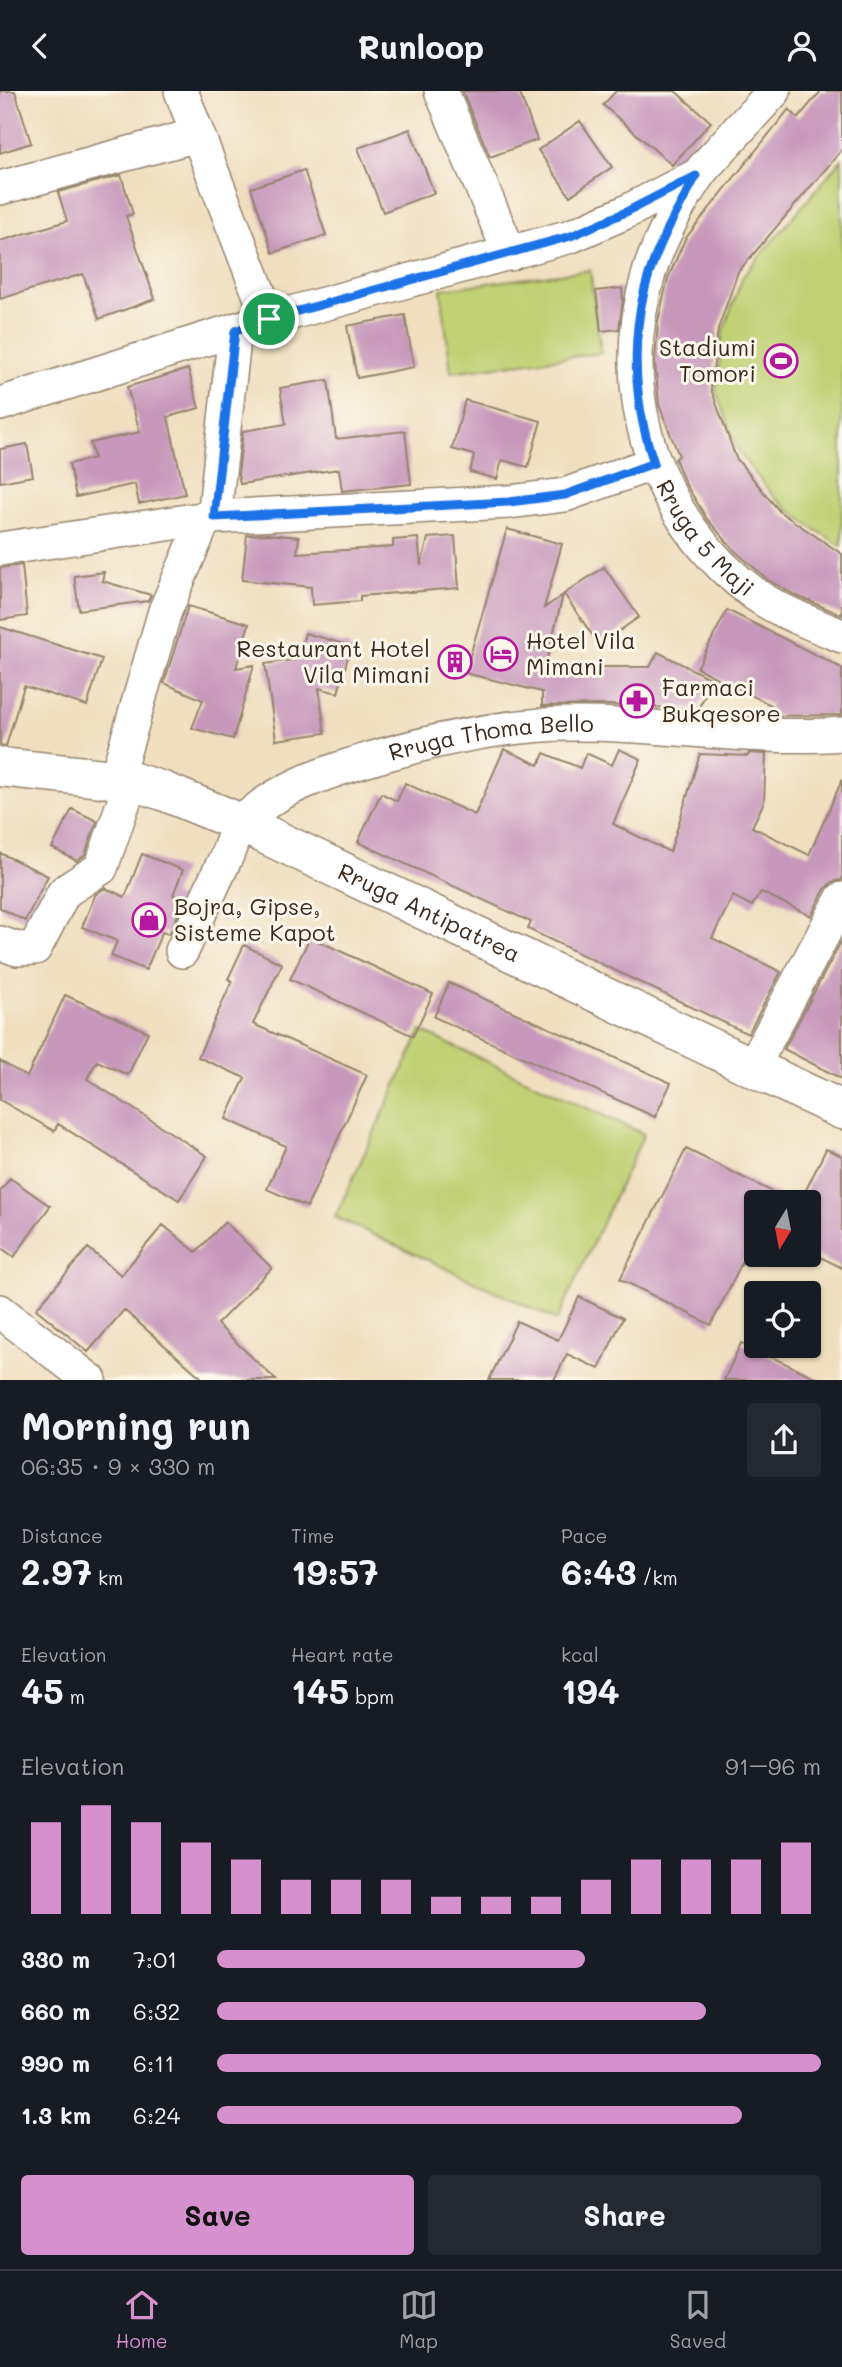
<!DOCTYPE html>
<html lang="en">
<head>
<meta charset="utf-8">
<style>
  :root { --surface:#171b24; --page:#242831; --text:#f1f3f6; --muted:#9ea1a6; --line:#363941; --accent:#d690ce }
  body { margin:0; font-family:Mali,sans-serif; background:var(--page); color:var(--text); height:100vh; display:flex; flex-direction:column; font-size:26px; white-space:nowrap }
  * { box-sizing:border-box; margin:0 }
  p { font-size:23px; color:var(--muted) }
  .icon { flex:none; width:38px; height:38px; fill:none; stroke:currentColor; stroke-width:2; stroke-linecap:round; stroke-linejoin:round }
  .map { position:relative; height:1289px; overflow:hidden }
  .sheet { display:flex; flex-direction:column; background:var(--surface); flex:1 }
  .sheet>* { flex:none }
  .needle { width:46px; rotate:190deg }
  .controls { position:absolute; left:744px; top:1099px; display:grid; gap:14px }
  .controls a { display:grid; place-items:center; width:77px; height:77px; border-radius:7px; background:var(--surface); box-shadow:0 2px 5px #0004; font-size:35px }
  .pin { position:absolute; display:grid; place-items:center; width:60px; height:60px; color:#fff; margin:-30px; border:4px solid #fff; border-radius:50%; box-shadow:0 2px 7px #0007 }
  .round { display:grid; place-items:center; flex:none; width:74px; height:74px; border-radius:7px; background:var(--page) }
  .summary { display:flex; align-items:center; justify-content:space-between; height:119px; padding:0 21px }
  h1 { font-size:38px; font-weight:700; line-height:52px }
  .metrics { display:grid; grid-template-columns:repeat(3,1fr); gap:10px; height:119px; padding:7px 21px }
  .metrics div { display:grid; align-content:center }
  .metrics b { font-size:35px; font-weight:700 }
  .metrics small { font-size:19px; font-weight:400 }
  .metrics p { font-size:19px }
  .chart { height:196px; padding:14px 21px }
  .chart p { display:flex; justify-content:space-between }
  .chart svg { width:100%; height:126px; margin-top:7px; stroke:var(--accent); stroke-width:6 }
  .cta { display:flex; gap:14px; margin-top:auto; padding:14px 21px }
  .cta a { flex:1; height:80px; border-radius:7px; background:var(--accent); color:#111; font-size:28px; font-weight:700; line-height:80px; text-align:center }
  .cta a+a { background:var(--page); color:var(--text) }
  ul { padding:0 21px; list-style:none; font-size:23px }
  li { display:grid; grid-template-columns:112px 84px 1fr; align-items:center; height:52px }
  li i { height:18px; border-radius:9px; background:var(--accent) }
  header { display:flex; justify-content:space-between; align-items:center; height:91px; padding:0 21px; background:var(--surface); font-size:32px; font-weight:700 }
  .tabs { display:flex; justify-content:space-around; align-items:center; height:98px; border-top:2px solid var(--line); background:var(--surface); font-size:19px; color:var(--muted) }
  .tabs a { display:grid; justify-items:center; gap:4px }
  .tabs .active { color:var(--accent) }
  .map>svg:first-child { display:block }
  .pitch { fill:#c0d073; stroke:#7e7d48; stroke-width:2 }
  .building { fill:#c798bb }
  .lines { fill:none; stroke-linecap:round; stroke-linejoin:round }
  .minor-casing { stroke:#95846e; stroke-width:36 }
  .major-casing { stroke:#95846e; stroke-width:41 }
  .minor { stroke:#fff; stroke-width:33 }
  .major { stroke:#fff; stroke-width:38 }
  .route-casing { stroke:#fff; stroke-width:14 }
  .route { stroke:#1a73e8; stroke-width:9 }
  .labels { text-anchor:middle; stroke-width:6; stroke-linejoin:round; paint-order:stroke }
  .poi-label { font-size:23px; fill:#3b2a1e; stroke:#fbf7ec; text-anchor:start }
  .street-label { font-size:23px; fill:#3b2a1e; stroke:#fbf7ec }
</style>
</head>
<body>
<header><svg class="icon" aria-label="back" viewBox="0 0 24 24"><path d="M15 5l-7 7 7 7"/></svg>Runloop<svg class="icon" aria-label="person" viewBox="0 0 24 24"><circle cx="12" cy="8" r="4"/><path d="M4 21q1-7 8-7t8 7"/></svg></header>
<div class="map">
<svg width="842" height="1289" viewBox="0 0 842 1289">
  <rect width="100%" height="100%" fill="#fbf7ec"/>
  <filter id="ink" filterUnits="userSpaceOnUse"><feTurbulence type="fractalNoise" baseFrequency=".0143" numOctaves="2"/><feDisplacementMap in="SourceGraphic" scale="14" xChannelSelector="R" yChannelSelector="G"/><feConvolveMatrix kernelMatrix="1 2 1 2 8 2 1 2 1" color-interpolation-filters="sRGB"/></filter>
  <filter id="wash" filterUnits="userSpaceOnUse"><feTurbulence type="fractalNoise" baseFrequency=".00686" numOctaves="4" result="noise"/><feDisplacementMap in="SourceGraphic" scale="28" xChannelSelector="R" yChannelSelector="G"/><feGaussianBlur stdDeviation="1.57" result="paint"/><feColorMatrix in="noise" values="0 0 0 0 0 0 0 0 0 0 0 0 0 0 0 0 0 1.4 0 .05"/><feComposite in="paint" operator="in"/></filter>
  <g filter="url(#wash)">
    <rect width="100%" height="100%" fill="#efdfbf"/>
    <path class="pitch" d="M842,68v387l-31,-19 -37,-30 -35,-44 -23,-62 7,-60 20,-55z
      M590,179l11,83 -150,19 -10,-83z
      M421,940l223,103 -87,186 -222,-103z"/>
    <g id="blocks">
      <path class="building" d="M0,0h15l16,52 -31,10z
        M462,0h57l18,49 -47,17z
        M616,0h59l36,31 -39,43 -69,-60z
        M821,0h21v59l-104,122 -20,57 -7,60 25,69 44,54 62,42v61l-47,-20 -27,-15 -33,-29 -28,-32 -22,-36 -10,-24 4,-3 -20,-51 -4,-42 3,-42 10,-43 17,-39 104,-130 9,9z
        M580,30l32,46 -42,29 -32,-46z
        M410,38l24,64 -51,19 -25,-64z
        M304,79l22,65 -53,18 -22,-65z
        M121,84l12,39 -7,2 29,83 -56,20 -16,-45 -83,25v-58l67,-20 -9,-29z
        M622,197l1,12 -4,29 -18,2 -5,-40z
        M405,224l9,52 -57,11 -10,-52z
        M188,278l11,39 -31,9 17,77 -46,10 -4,-20 -59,13 -7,-33 25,-6 -4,-15 50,-11 -13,-45z
        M328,289l8,59 69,-8 6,53 -69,7 -3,-22 -99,15 -2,-10 5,-43 43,-7 -6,-36z
        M465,309l76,21 -13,46 -26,-7 -5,19 -27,-7 4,-17 -22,-6z
        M27,353l6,32 -33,6v-33z
        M507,438l55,15 -18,64 19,-13 -18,72h105l8,-15 55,28 -15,29 -91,-4 -65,1v-14l-77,-19z
        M267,443l32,3 -2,16 96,-6v-7l25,-2 3,28 7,-28 27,-2 4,52 -99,8v5l-48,4 -1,-18 -69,-7 5,-45z
        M22,474l5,51 -27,4v-52z
        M604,476l35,50 -40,28 -35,-51z
        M104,481l-2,9 49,14 -3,6 -69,9 -5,-34z
        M188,515l61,18 -13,44 18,-3 -21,74 -41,-11 11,-28 -39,-17z
        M727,519l115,58v47l-76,1 5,-11 -74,-37z
        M0,536l102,32 -15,47 -63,-20 -18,60 -6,-1z
        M305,542l46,13 -13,47 -19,-5 6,45 -49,7 -11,-76 33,-5z
        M504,658l35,16 5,-12 36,15 6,-15 26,12 7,-16 22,10 -28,65 57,28 30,-98 48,2 1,-3 17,1 -2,48 -12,25 57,28 33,-75v100l-10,2 -7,7 -14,27 -50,-24 -9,14 -19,-10 -21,42 69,34 -33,62 -220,-105 3,-7 -173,-80 23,-49 16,8 8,-18 70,32z
        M72,718l25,12 -12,34 -8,6 -25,-13z
        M0,762l48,23 -23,45 -25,-13z
        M142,763l41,16 -10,25 12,5 -16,34 -7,-2 -16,38 -35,-14 6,-15 -35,-14 13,-32 10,-7 20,9z
        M310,846l123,57 -20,42 -123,-57z
        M842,849v139l-58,-30z
        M244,854l38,19 -29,60 114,51 -60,132 -40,-18 19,-43 -60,-27 19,-41 -47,-21 34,-76 -4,-2z
        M449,892l222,100 -16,34 -221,-100z
        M65,904l83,37 -20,43 -31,-14 -10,18 120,77 -28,44 -121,-76 -4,7 -54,-31v-39l27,16z
        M686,1058l107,53h-37v32l-45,91 -91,-46z
        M826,1058l16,7v112l-34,-17v-49h-8z
        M10,1087l40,28 -36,51 -14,-10v-55z
        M225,1131l47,46 -55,56 59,56h-72l-80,-70 -36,42 -52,-43 52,-61 33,27 42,-50 33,27z
        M579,1206l44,21 -24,51 -32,-15 -13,26h-65l28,-59 41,19z
        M741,1252l80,37h-97z"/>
    </g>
  </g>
  <g filter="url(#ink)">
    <use href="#blocks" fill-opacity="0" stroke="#95846e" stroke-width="2"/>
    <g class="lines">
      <defs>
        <g id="minor">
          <path d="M181,0l88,228"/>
          <path d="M441,0l69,163"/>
          <path id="s1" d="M774,0c-18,20 -36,39 -54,59 -8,9 -18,18 -24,28 -18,27 -38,65 -47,95 -37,120 6,248 107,322 23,16 59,30 86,41"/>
          <path d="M0,97l197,-53"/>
          <path d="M0,313l269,-85 302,-83 55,-24 70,-36"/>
          <path d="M214,426l21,-186"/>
          <path d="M0,458l214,-32 295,-15 56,-7 89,-32"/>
          <path d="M116,688l49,-168 40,-93"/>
          <path d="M0,852l17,6 18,-1 29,-56 37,-24 30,-87"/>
          <path id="s2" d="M182,860c15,-32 30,-64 45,-96 4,-10 8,-25 16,-33 31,-32 76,-47 117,-60 65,-20 144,-38 213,-38 89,-1 179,17 269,10"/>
          <path d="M752,977l90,-169"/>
          <path d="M0,1220l90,69"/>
        </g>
        <g id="major">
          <path id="s3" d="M0,676l131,14 32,10 78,32 601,287"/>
        </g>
      </defs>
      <use href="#minor" class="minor-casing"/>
      <use href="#major" class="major-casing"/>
      <use href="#minor" class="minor"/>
      <use href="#major" class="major"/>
    </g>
  </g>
  <g class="lines" filter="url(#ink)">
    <defs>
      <path id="route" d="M696,85c-12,24 -27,47 -37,72 -30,68 -29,145 -5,215l-89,32 -56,7 -295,15 21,-186 34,-12 302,-83 55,-24z"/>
    </defs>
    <use href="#route" class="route-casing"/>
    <use href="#route" class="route"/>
  </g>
  <defs>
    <symbol id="stadium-ring" viewBox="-11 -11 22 22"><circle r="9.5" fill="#fbf7ec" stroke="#b5179e" stroke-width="1.5"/><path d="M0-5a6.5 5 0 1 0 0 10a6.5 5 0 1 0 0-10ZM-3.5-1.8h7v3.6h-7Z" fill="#b5179e"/></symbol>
    <symbol id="hotel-ring" viewBox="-11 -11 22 22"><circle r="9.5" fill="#fbf7ec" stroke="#b5179e" stroke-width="1.5"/><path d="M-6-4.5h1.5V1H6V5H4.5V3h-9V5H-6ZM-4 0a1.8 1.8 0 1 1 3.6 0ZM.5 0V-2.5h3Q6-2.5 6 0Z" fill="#b5179e"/></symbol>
    <symbol id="building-ring" viewBox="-11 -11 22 22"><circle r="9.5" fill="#fbf7ec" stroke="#b5179e" stroke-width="1.5"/><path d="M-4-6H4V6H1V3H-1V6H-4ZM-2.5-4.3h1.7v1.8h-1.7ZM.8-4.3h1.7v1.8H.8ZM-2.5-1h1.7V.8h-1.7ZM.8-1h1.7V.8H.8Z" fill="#b5179e"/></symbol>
    <symbol id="pharmacy-ring" viewBox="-11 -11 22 22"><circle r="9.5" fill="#fbf7ec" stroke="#b5179e" stroke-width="1.5"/><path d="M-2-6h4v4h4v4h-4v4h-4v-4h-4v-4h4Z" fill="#b5179e"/></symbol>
    <symbol id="shop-ring" viewBox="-11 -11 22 22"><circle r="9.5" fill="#fbf7ec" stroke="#b5179e" stroke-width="1.5"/><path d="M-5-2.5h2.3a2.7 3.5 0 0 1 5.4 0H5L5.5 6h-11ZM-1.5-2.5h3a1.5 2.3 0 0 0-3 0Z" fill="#b5179e"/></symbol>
  </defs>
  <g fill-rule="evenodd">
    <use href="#stadium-ring" x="762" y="251" width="38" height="38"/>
    <use href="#hotel-ring" x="482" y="544" width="38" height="38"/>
    <use href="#building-ring" x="436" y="552" width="38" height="38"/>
    <use href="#pharmacy-ring" x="618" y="591" width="38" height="38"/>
    <use href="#shop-ring" x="130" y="810" width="38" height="38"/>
  </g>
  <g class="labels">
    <g class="poi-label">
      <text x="756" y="265" text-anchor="end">Stadiumi<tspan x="756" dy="26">Tomori</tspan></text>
      <text x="526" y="558">Hotel Vila<tspan x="526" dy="26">Mimani</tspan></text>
      <text x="430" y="566" text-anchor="end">Restaurant Hotel<tspan x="430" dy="26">Vila Mimani</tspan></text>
      <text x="662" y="605">Farmaci<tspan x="662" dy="26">Bukqesore</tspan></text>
      <text x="174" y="824">Bojra, Gipse,<tspan x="174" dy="26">Sisteme Kapot</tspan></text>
    </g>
    <g class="street-label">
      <text dy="8" stroke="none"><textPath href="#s1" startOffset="508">Rruga 5 Maji</textPath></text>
      <text dy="8" stroke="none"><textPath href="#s2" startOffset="410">Rruga Thoma Bello</textPath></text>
      <text dy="8" stroke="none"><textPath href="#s3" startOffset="458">Rruga Antipatrea</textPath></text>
    </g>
  </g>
</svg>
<div class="controls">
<a><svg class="needle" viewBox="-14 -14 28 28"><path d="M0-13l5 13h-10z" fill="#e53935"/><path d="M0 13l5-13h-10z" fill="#9ea1a6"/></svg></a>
<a><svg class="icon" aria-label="locate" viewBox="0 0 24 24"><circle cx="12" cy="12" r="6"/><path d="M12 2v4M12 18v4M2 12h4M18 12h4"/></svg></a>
</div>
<div class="pin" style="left:269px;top:228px;background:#1e9e55"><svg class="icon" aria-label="arrive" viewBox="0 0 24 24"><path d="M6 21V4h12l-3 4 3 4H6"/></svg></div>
</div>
<section class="sheet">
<div class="summary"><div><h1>Morning run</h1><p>06:35 · 9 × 330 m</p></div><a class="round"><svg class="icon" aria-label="share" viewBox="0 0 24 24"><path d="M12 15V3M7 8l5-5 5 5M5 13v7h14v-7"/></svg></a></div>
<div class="metrics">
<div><p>Distance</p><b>2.97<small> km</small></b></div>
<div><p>Time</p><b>19:57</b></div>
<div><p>Pace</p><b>6:43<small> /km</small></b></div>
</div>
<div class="metrics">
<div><p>Elevation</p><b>45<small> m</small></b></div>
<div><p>Heart rate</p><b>145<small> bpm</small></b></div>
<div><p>kcal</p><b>194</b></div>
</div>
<div class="chart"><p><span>Elevation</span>91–96 m</p>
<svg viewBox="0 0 160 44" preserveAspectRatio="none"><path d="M5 44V12M15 44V6M25 44V12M35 44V19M45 44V25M55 44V32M65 44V32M75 44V32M85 44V38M95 44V38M105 44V38M115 44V32M125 44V25M135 44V25M145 44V25M155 44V19"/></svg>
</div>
<ul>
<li><b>330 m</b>7:01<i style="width:61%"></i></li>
<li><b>660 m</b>6:32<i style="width:81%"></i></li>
<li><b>990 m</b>6:11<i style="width:100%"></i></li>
<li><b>1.3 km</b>6:24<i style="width:87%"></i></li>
</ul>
<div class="cta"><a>Save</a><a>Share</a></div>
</section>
<nav class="tabs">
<a class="active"><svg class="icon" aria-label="home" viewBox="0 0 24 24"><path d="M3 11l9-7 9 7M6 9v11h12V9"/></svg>Home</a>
<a><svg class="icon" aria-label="map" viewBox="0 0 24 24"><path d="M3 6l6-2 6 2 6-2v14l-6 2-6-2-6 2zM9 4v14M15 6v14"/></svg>Map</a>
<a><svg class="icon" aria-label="saved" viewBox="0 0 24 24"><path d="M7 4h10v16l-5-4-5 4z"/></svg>Saved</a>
</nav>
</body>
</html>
